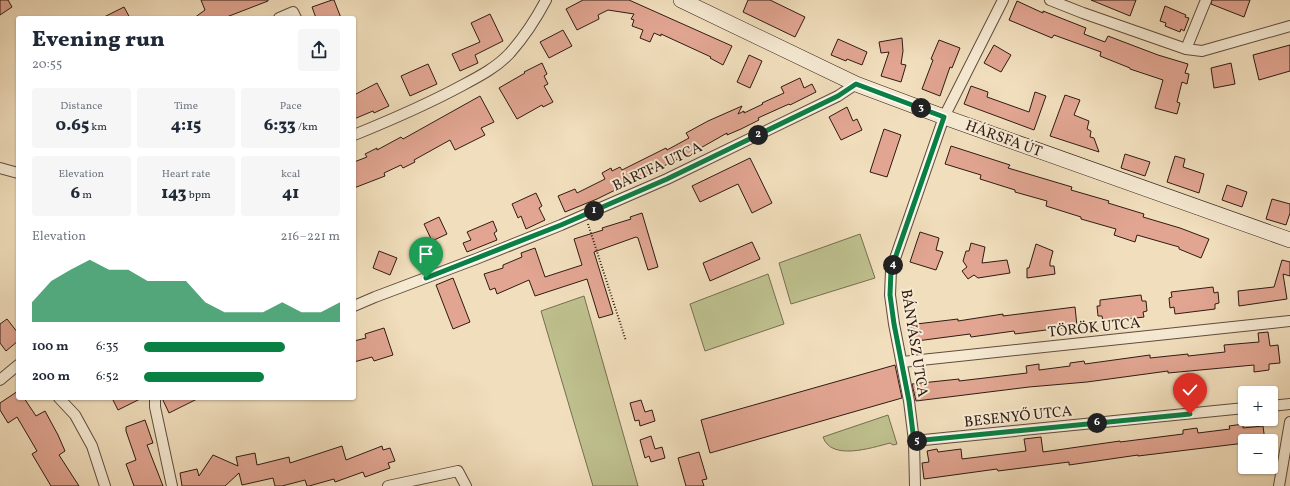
<!DOCTYPE html>
<html lang="en">
<head>
<meta charset="utf-8">
<style>
  :root { --surface:#fff; --page:#f6f6f7; --text:#1f2937; --muted:#747a83; --accent:#0b8043 }
  body { margin:0; font-family:Vollkorn,serif; background:var(--page); color:var(--text); height:100vh; display:flex; flex-direction:column; font-size:15px; white-space:nowrap }
  * { box-sizing:border-box; margin:0 }
  p { font-size:13px; color:var(--muted) }
  .icon { flex:none; width:22px; height:22px; fill:none; stroke:currentColor; stroke-width:2; stroke-linecap:round; stroke-linejoin:round }
  .map { position:relative; flex:1; overflow:hidden }
  .panel { position:absolute; left:16px; top:16px; width:340px; height:384px; display:flex; flex-direction:column; background:var(--surface); border-radius:4px; box-shadow:0 1px 3px #0004 }
  .panel>* { flex:none }
  .buttons { position:absolute; left:1238px; top:386px; display:grid; gap:8px }
  .buttons a { display:grid; place-items:center; width:40px; height:40px; border-radius:4px; background:var(--surface); box-shadow:0 1px 3px #0004; font-size:20px }
  .pin { position:absolute; display:grid; place-items:center; width:34px; height:34px; color:#fff; margin:-41px -17px; border-radius:50% 50% 50% 0; rotate:-45deg; box-shadow:0 0 4px #0007 }
  .pin .icon { rotate:45deg }
  .km { position:absolute; width:20px; height:20px; margin:-10px; border-radius:50%; background:#222; color:#fff; font-size:11px; line-height:20px; text-align:center }
  .round { display:grid; place-items:center; flex:none; width:42px; height:42px; border-radius:4px; background:var(--page) }
  .head { display:flex; align-items:center; justify-content:space-between; height:68px; padding:0 16px }
  h1 { font-size:22px; font-weight:800; line-height:30px }
  .metrics { display:grid; grid-template-columns:repeat(3,1fr); gap:6px; height:68px; padding:4px 16px }
  .metrics div { display:grid; align-content:center; border-radius:4px; background:var(--page); text-align:center }
  .metrics b { font-size:17px; font-weight:800 }
  .metrics small { font-size:11px; font-weight:400 }
  .metrics p { font-size:11px }
  .chart { height:112px; padding:8px 16px }
  .chart p { display:flex; justify-content:space-between }
  .chart svg { width:100%; height:72px; margin-top:4px; fill:var(--accent); opacity:.7 }
  ul { padding:0 16px; list-style:none; font-size:13px }
  li { display:grid; grid-template-columns:64px 48px 1fr; align-items:center; height:30px }
  li i { height:10px; border-radius:5px; background:var(--accent) }
  .map>svg:first-child { display:block }
  .green { fill:#bec08e; stroke:#766e51 }
  .building { fill:#e1a591; stroke:#2f1b14 }
  .lines { fill:none; stroke-linecap:round; stroke-linejoin:round }
  .street-casing { stroke:#604c3e; stroke-width:12 }
  .secondary-casing { stroke:#2f1b14; stroke-width:16 }
  .path { stroke:#2f1b14; stroke-width:2; stroke-dasharray:1 2; stroke-linecap:butt }
  .street { stroke:#f6ead3; stroke-width:10 }
  .secondary { stroke:#f6ead3; stroke-width:15 }
  .route-casing { stroke:#fff; stroke-width:8 }
  .route { stroke:#0b8043; stroke-width:5 }
  .labels { text-anchor:middle; stroke-width:4; stroke-linejoin:round; paint-order:stroke }
  .street-label { font-size:15px; fill:#2f1b14; stroke:#f6ead3 }
</style>
</head>
<body>
<div class="map">
<svg width="1290" height="486" viewBox="0 0 1290 486">
  <rect width="100%" height="100%" fill="#f1debc"/>
  <filter id="stains"><feTurbulence type="fractalNoise" baseFrequency=".005" numOctaves="4"/><feColorMatrix values="0 0 0 0 .2 0 0 0 0 .09 0 0 0 0 .02 0 0 0 .5 -.17"/></filter>
  <radialGradient id="worn" r=".72"><stop offset=".6" stop-color="#630" stop-opacity="0"/><stop offset="1" stop-color="#630" stop-opacity=".3"/></radialGradient>
  <path class="green" d="M860,234l15,44 -84,26 -12,-41z
    M768,274l16,50 -79,27 -15,-47z
    M584,296l54,190h-45l-52,-175z
    M888,415l9,29 -4,1 -3,-2c-19,5 -59,18 -67,-6z"/>
  <path class="building" d="M0,0h8l4,7 -12,8z
    M201,0h67v1l-44,17h-30l11,-8z
    M332,0h2l7,18h-25l-4,-11z
    M583,0h46l103,46 -9,19 -13,-7 1,-1 -50,-23v2l-7,-3 -4,9 -10,-4 3,-8 -11,-4 2,-6 -3,-1 3,-5 -26,-4 -10,5 1,4 -22,11 -11,-21z
    M748,0h22l35,17 -10,20 -52,-25z
    M1091,0h45l-6,16z
    M1212,0h38l-6,17 -33,-13z
    M1017,1l26,12v-2l43,17 -2,6 21,8 3,-6 50,19 30,9 -3,9 4,1 -2,10 -5,-2 -5,20 3,1 -3,11 -22,-6 8,-28 -33,-11v-1l-30,-12 1,-4 -47,-17 -2,3 -43,-18z
    M1165,6l21,9 -1,2 4,1 -5,13 -3,-2 -1,3 -15,-6 1,-3 -6,-2z
    M124,7l6,11h-28z
    M490,14l13,27 -28,14 3,8 -18,8 -8,-17 28,-12 -9,-19z
    M563,30l9,16 -23,12 -9,-16z
    M902,38l1,13 -2,13 5,1 -5,17 -20,-6 8,-24 -8,1 -2,-11z
    M838,39l29,13 -5,13 -15,-6 -1,2 -15,-6z
    M939,40l21,8 -8,20 -2,-1 -10,29 -18,-7 11,-29 -2,-1z
    M994,45l17,10 -10,17 -17,-9z
    M1290,45v26l-31,9 -6,-25z
    M749,55l13,6 -12,27 -13,-6z
    M542,63l5,11 -3,2 4,8 -4,2 9,16 -10,5 -1,-2 -25,14 -18,-31 26,-15 -1,-1z
    M1231,63l4,21 -21,4 -3,-20z
    M428,64l9,20 -27,12 -9,-20z
    M800,78l4,10 8,-4 4,8 -26,13 -1,-1 -31,14 1,2 -18,9 -14,6v-2l-44,25 -1,-1 -85,42 -32,13 -7,-16 17,-7 2,4 28,-14 -3,-6 9,-5 1,3 8,-4 2,3 44,-22 1,2 22,-12 -3,-5 22,-12 34,-15 -4,8 6,-3v2l19,-9 -1,-1 22,-10 -3,-6z
    M377,83l12,23 -15,7 -1,-2 -19,8v-24z
    M971,86l17,6 -1,5 42,15 6,-20 11,4 -12,34 -70,-26z
    M1065,95l15,5 -6,15 15,6 -2,8 4,2 -1,6 4,1 5,14 -49,-16z
    M480,96l14,26 -13,6 4,7 -30,15 -5,-10 -36,20 1,2 -12,6 -2,-3 -17,8 1,3 -31,12v-26l13,-5 -2,-3 12,-6v2l24,-13 2,2z
    M847,107l6,14 4,-2 5,11 -21,10 -12,-23z
    M884,129l17,6 -14,42 -17,-5z
    M951,146l59,19 -2,3 64,19 -1,3 38,11 -1,2 36,11 -1,3 37,11 29,11 -8,19 -22,-9v-2l-42,-12 -2,7 -21,-7 2,-6 -35,-10v-2l-35,-11 1,-5 -32,-9v-2l-35,-11 1,-4 -36,-11z
    M1125,154l25,8 -5,14 -24,-8z
    M1175,156l10,3 -2,8 21,7 -5,19 -32,-11z
    M750,158l22,45 -20,10 -14,-29 -38,18 -8,-16z
    M1227,185l20,7 -5,15 -20,-7z
    M536,193l6,13 -3,2 6,12 -19,9 -5,-13 -3,2 -6,-14z
    M1272,199l18,5v9l-4,12 -20,-6z
    M642,213l16,54 -10,3 -10,-32 -2,-1 -42,15 19,62 -14,4 -12,-39 -52,17 -6,-16 -32,14 -2,-6 -5,2 -6,-16 19,-6v-3l19,-8 -1,-4 14,-5 10,29 37,-12 -8,-26 29,-9 -1,-2 29,-9 -1,-2z
    M439,217l8,17 -15,7 -8,-17z
    M493,221l4,10 -3,2 3,7 -30,12 -4,-9 8,-3 -4,-8z
    M920,232l19,6 -3,12 7,2 -7,18 -26,-8z
    M752,242l8,17 -50,22 -7,-18z
    M971,243l14,4 -3,16 25,-3 3,13 -32,5 -4,-3 -6,4 -6,-8 5,-4 -4,-6 3,-10h3z
    M1036,244l17,7 -3,11v4h4l1,8 -28,4v-10h2z
    M379,251l18,7 -7,17 -17,-7z
    M1282,260l8,2v14l-7,-2 4,25 -48,7 -1,-15 36,-4z
    M453,278l17,44 -17,7 -17,-44z
    M1213,287l1,6 4,-1 1,11 -4,1v5l-40,5 -1,-7 -4,1 -1,-10 3,-1 -1,-5z
    M1141,295l1,6h4l1,10 -4,1 1,5 -41,5 -1,-6h-4l-1,-10h3v-6z
    M1075,307l2,19 -62,8 -1,-3 -43,6 -1,-3 -61,8 -1,-17 50,-6v2l45,-7v2z
    M7,319l11,14v8l-12,10 -6,-8v-19z
    M384,328l9,27 -19,6 -2,-4 -18,5v-21l12,-3 -1,-4z
    M1268,332l2,14 8,-1 2,18 -11,1v6l-15,2v-7l-86,8v-2l-81,11 -58,5 -113,14 -4,-17 47,-5v2l68,-8 -1,-7 13,-2v6l31,-4v-3l14,-2 1,3 65,-9v3l38,-4v2l37,-4 -1,-7 35,-3 -1,-9z
    M895,365l7,33 -192,55 -9,-33z
    M18,391v7h6l12,18 9,-5 13,24 7,16 -6,4 20,31h-28l-19,-32 5,-3 -20,-34 -9,6 -8,-13v-7z
    M112,398h30l-24,12z
    M162,398h37l-30,15z
    M641,400l4,12 7,-2 3,11 -15,5 -1,-6 -4,1 -5,-18z
    M145,420l8,23 -6,2 16,41h-29l-8,-22 10,-4 -10,-29v-4z
    M1243,424v4l20,-2 2,15h-20v2l-107,13v-1l-69,10v-3l-71,9 -1,-2 -73,10 -2,-16 7,-1 -2,-11 10,-2 1,3 23,-3 1,10 64,-8 -2,-12 17,-2 2,15 77,-11v1l63,-8v-4l14,-2 1,5 32,-4 -1,-3z
    M651,436l4,13 7,-2 3,11 -14,4 -2,-6 -4,2 -5,-18z
    M342,446l4,14 36,-14 1,4 7,-2 5,13 -7,2 2,5 -25,9 -2,-5 -28,10 -1,-3 -25,7h-2l-2,-6 -23,6h-7l-2,-8 -31,7 -3,-12 -14,13h-43l-2,-13 17,-4 2,7 14,-21 25,11 -2,-9 19,-4 2,12 32,-8 1,6z
    M699,452l8,27 -5,1 2,6h-18l-8,-28z"/>
  <g class="lines">
    <defs>
      <path id="street" d="M1050,0l33,13 103,36 16,2 88,-25
        M279,18l14,-6 3,6
        M1186,49l20,-49
        M354,135c37,-15 74,-31 109,-50 17,-9 34,-18 47,-32 15,-17 26,-34 36,-53
        M0,168l18,5
        M354,306l21,-9 101,-38 85,-34 106,-46 171,-83 18,-12
        M902,362l388,-41
        M0,380l18,-15
        M59,398l16,17 17,31 13,40
        M155,398v9l17,79
        M1271,406l19,-2
        M914,441l331,-33
        M388,486l70,-15 8,15
        M915,486l-1,-45 -5,-40 -15,-77 -4,-29 1,-25 53,-153 59,-117
        M1279,486l11,-64"/>
      <path id="secondary" d="M681,0l175,84 88,33 346,123"/>
    </defs>
    <use href="#street" class="street-casing"/>
    <use href="#secondary" class="secondary-casing"/>
    <path class="path" d="M588,224l38,117"/>
    <use href="#street" class="street"/>
    <use href="#secondary" class="secondary"/>
  </g>
  <g class="lines">
    <defs>
      <path id="route" d="M426,278l135,-53 106,-46 171,-83 18,-12 88,33 -53,153 -1,25 4,29 15,77 5,40 276,-27"/>
    </defs>
    <use href="#route" class="route-casing"/>
    <use href="#route" class="route"/>
  </g>
  <g class="labels">
    <g class="street-label">
      <text transform="translate(1004 138) rotate(20)" y="5">HÁRSFA ÚT</text>
      <text transform="translate(657 166) rotate(-25)" y="5">BÁRTFA UTCA</text>
      <text transform="translate(1094 327) rotate(-6)" y="5">TÖRÖK UTCA</text>
      <text transform="translate(915 343) rotate(81)" y="5">BÁNYÁSZ UTCA</text>
      <text transform="translate(1018 416) rotate(-6)" y="5">BESENYŐ UTCA</text>
    </g>
  </g>
  <rect width="100%" height="100%" filter="url(#stains)"/>
  <rect width="100%" height="100%" fill="url(#worn)"/>
</svg>
<div class="buttons">
<a>+</a>
<a>−</a>
</div>
<div class="pin" style="left:426px;top:278px;background:#1e9e55"><svg class="icon" aria-label="arrive" viewBox="0 0 24 24"><path d="M6 21V4h12l-3 4 3 4H6"/></svg></div>
<div class="pin" style="left:1190px;top:414px;background:#d93025"><svg class="icon" aria-label="check" viewBox="0 0 24 24"><path d="M5 12l5 5 9-10"/></svg></div>
<b class="km" style="left:594px;top:211px">1</b>
<b class="km" style="left:758px;top:135px">2</b>
<b class="km" style="left:921px;top:108px">3</b>
<b class="km" style="left:893px;top:265px">4</b>
<b class="km" style="left:917px;top:441px">5</b>
<b class="km" style="left:1097px;top:423px">6</b>
<section class="panel">
<div class="head"><div><h1>Evening run</h1><p>20:55</p></div><a class="round"><svg class="icon" aria-label="share" viewBox="0 0 24 24"><path d="M12 15V3M7 8l5-5 5 5M5 13v7h14v-7"/></svg></a></div>
<div class="metrics">
<div><p>Distance</p><b>0.65<small> km</small></b></div>
<div><p>Time</p><b>4:15</b></div>
<div><p>Pace</p><b>6:33<small> /km</small></b></div>
</div>
<div class="metrics">
<div><p>Elevation</p><b>6<small> m</small></b></div>
<div><p>Heart rate</p><b>143<small> bpm</small></b></div>
<div><p>kcal</p><b>41</b></div>
</div>
<div class="chart"><p><span>Elevation</span>216–221 m</p>
<svg viewBox="0 0 160 44" preserveAspectRatio="none"><path d="M0 44V32L10 19L20 12L30 6L40 12L50 12L60 19L70 19L80 19L90 32L100 38L110 38L120 38L130 32L140 38L150 38L160 32V44z"/></svg>
</div>
<ul>
<li><b>100 m</b>6:35<i style="width:72%"></i></li>
<li><b>200 m</b>6:52<i style="width:61%"></i></li>
</ul>
</section>
</div>
</body>
</html>
